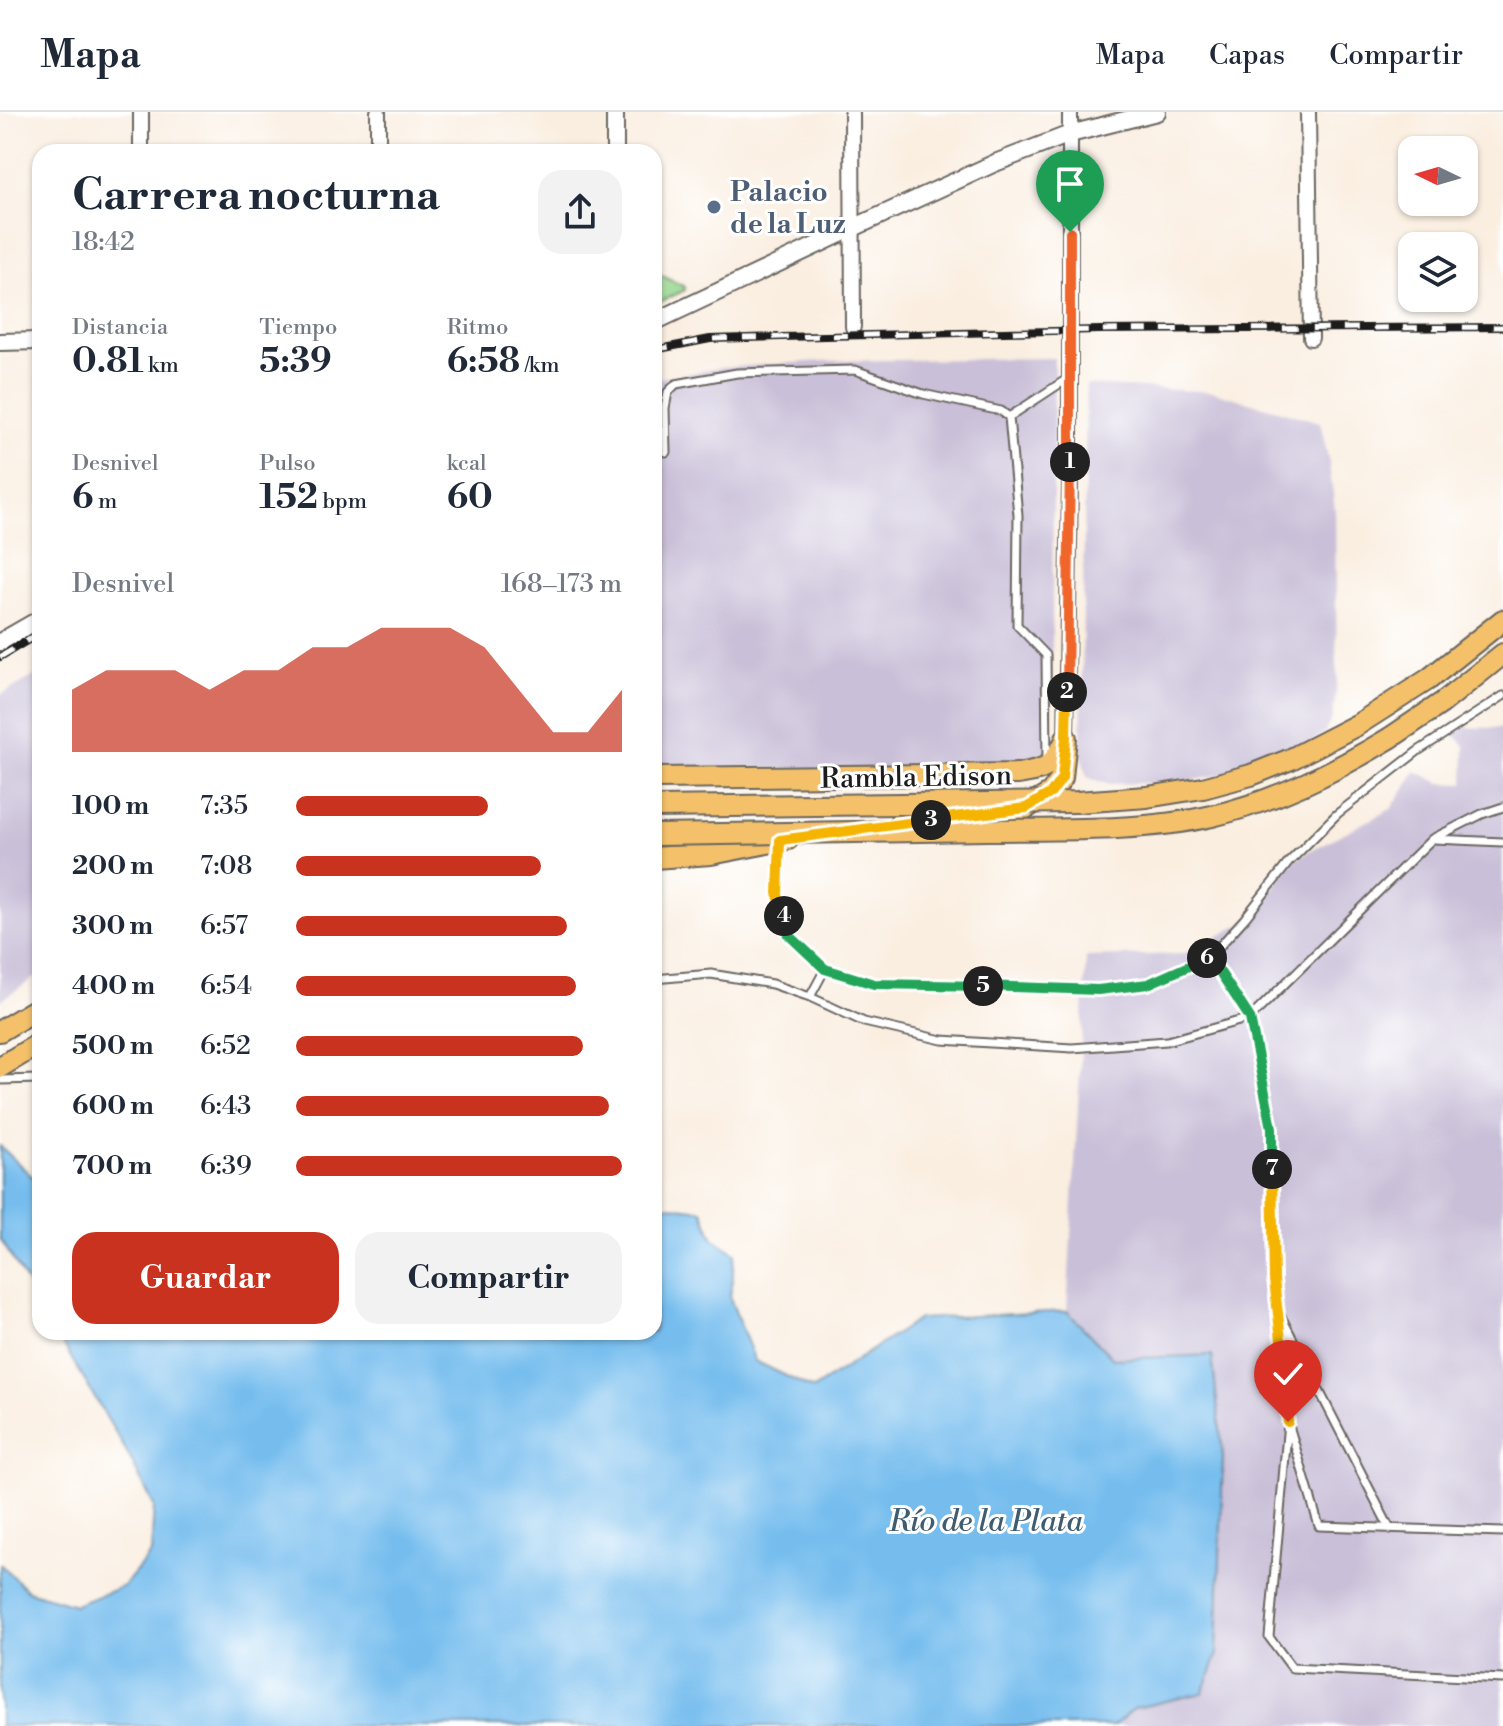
<!DOCTYPE html>
<html lang="es">
<head>
<meta charset="utf-8">
<style>
  :root { --surface:#fff; --page:#f2f2f3; --text:#1f2937; --muted:#747a83; --line:#e0e1e3; --accent:#c8321e }
  body { margin:0; font-family:"Libre Bodoni",serif; background:var(--page); color:var(--text); height:100vh; display:flex; flex-direction:column; font-size:30px; white-space:nowrap }
  * { box-sizing:border-box; margin:0 }
  p { font-size:26px; color:var(--muted) }
  .icon { flex:none; width:44px; height:44px; fill:none; stroke:currentColor; stroke-width:2; stroke-linecap:round; stroke-linejoin:round }
  .map { position:relative; flex:1; overflow:hidden }
  .drawer { position:absolute; left:32px; top:32px; width:630px; height:1196px; display:flex; flex-direction:column; background:var(--surface); border-radius:24px; box-shadow:0 2px 6px #0004 }
  .drawer>* { flex:none }
  .needle { width:52px; rotate:275deg }
  .fabs { position:absolute; left:1398px; top:24px; display:grid; gap:16px }
  .fabs a { display:grid; place-items:center; width:80px; height:80px; border-radius:16px; background:var(--surface); box-shadow:0 2px 6px #0004; font-size:40px }
  .pin { position:absolute; display:grid; place-items:center; width:68px; height:68px; color:#fff; margin:-82px -34px; border-radius:50% 50% 50% 0; rotate:-45deg; box-shadow:0 0 8px #0007 }
  .pin .icon { rotate:45deg }
  .km { position:absolute; width:40px; height:40px; margin:-20px; border-radius:50%; background:#222; color:#fff; font-size:22px; line-height:40px; text-align:center }
  .round { display:grid; place-items:center; flex:none; width:84px; height:84px; border-radius:24px; background:var(--page) }
  .head { display:flex; align-items:center; justify-content:space-between; height:136px; padding:0 40px }
  h1 { font-size:44px; font-weight:800; line-height:60px }
  .stats { display:grid; grid-template-columns:repeat(3,1fr); gap:12px; height:136px; padding:8px 40px }
  .stats div { display:grid; align-content:center }
  .stats b { font-size:34px; font-weight:800 }
  .stats small { font-size:22px; font-weight:400 }
  .stats p { font-size:22px }
  .chart { height:224px; padding:16px 40px }
  .chart p { display:flex; justify-content:space-between }
  .chart svg { width:100%; height:144px; margin-top:8px; fill:var(--accent); opacity:.7 }
  .action { display:flex; gap:16px; margin-top:auto; padding:16px 40px }
  .action a { flex:1; height:92px; border-radius:24px; background:var(--accent); color:#fff; font-size:32px; font-weight:800; line-height:92px; text-align:center }
  .action a+a { background:var(--page); color:var(--text) }
  ul { padding:0 40px; list-style:none; font-size:26px }
  li { display:grid; grid-template-columns:128px 96px 1fr; align-items:center; height:60px }
  li i { height:20px; border-radius:10px; background:var(--accent) }
  header { display:flex; align-items:center; gap:48px; box-sizing:border-box; height:112px; padding:0 40px; background:var(--surface); border-bottom:2px solid var(--line) }
  header strong { font-size:38px }
  nav { display:flex; gap:44px; margin-inline-start:auto; font-size:28px }
  .map>svg:first-child { display:block }
  .industrial { fill:#c9bfd8 }
  .green { fill:#94d48b; stroke:#587854; stroke-width:2 }
  .water { fill:#76bdee; stroke:#496c85; stroke-width:2 }
  .lines { fill:none; stroke-linecap:round; stroke-linejoin:round }
  .service-casing { stroke:#6a6661; stroke-width:11 }
  .minor-casing { stroke:#6a6661; stroke-width:18 }
  .tertiary-casing { stroke:#6a6661; stroke-width:20 }
  .primary-casing { stroke:#6a6661; stroke-width:24 }
  .service { stroke:#fff; stroke-width:7 }
  .minor { stroke:#fff; stroke-width:14 }
  .tertiary { stroke:#fff; stroke-width:16 }
  .primary { stroke:#f4c16a; stroke-width:20 }
  .rail-casing { stroke:#1c1c1c; stroke-width:8 }
  .rail { stroke:#fff; stroke-width:5; stroke-dasharray:15; stroke-linecap:butt }
  .primary-bridge-casing { stroke:#6a6661; stroke-width:24; stroke-linecap:butt }
  .primary-bridge { stroke:#f4c16a; stroke-width:20 }
  .split-1-casing { stroke:#fff; stroke-width:16 }
  .split-2-casing { stroke:#fff; stroke-width:16 }
  .split-3-casing { stroke:#fff; stroke-width:16 }
  .split-4-casing { stroke:#fff; stroke-width:16 }
  .split-5-casing { stroke:#fff; stroke-width:16 }
  .split-6-casing { stroke:#fff; stroke-width:16 }
  .split-7-casing { stroke:#fff; stroke-width:16 }
  .split-8-casing { stroke:#fff; stroke-width:16 }
  .split-1 { stroke:#f0652b; stroke-width:10 }
  .split-2 { stroke:#f0652b; stroke-width:10 }
  .split-3 { stroke:#f5b400; stroke-width:10 }
  .split-4 { stroke:#f5b400; stroke-width:10 }
  .split-5 { stroke:#22a559; stroke-width:10 }
  .split-6 { stroke:#22a559; stroke-width:10 }
  .split-7 { stroke:#22a559; stroke-width:10 }
  .split-8 { stroke:#f5b400; stroke-width:10 }
  .service-dot { fill:#5c6f8a; stroke:#fff; stroke-width:3 }
  .labels { text-anchor:middle; stroke-width:6; stroke-linejoin:round; paint-order:stroke }
  .service-label { font-size:28px; font-weight:bold; fill:#4e5e75; stroke:#fff; text-anchor:start }
  .street-label { font-size:28px; fill:#1c1c1c; stroke:#fff }
  .water-label { font-size:30px; font-style:italic; fill:#405c70; stroke:#fff }
</style>
</head>
<body>
<header>
<strong>Mapa</strong>
<nav><a>Mapa</a><a>Capas</a><a>Compartir</a></nav>
</header>
<div class="map">
<svg width="1503" height="1614" viewBox="0 0 1503 1614">
  <rect width="100%" height="100%" fill="#fff"/>
  <filter id="ink" filterUnits="userSpaceOnUse"><feTurbulence type="fractalNoise" baseFrequency=".0125" numOctaves="2"/><feDisplacementMap in="SourceGraphic" scale="16" xChannelSelector="R" yChannelSelector="G"/><feConvolveMatrix kernelMatrix="1 2 1 2 8 2 1 2 1" color-interpolation-filters="sRGB"/></filter>
  <filter id="wash" filterUnits="userSpaceOnUse"><feTurbulence type="fractalNoise" baseFrequency=".006" numOctaves="4" result="noise"/><feDisplacementMap in="SourceGraphic" scale="32" xChannelSelector="R" yChannelSelector="G"/><feGaussianBlur stdDeviation="1.8" result="paint"/><feColorMatrix in="noise" values="0 0 0 0 0 0 0 0 0 0 0 0 0 0 0 0 0 1.4 0 .05"/><feComposite in="paint" operator="in"/></filter>
  <g filter="url(#wash)">
    <rect width="100%" height="100%" fill="#faeee0"/>
    <path class="industrial" d="M1054,246l-3,412 -397,-2v-389l66,-11 101,-7z
      M1086,273l127,7 107,30 9,41 6,47 2,171 -2,20 -3,17 -7,14 -37,27 -102,23 -75,2 -13,-2 -11,-5 -6,-21z
      M40,561v301l-40,27v-306z
      M1447,615l56,1v998h-390l22,-18 68,-15 14,-37 6,-199 -11,-102 -99,4 -46,-48 19,-354 97,-3 69,-35 38,-56 17,-11 84,-43 25,-38 24,12 24,1 1,-38z"/>
    <path class="green" d="M654,160l31,15v3l-31,15z"/>
    <path class="water" d="M0,1034l40,38v121l-40,-67z
      M654,1092l48,6 12,29 21,14 -5,45 25,63 58,28 106,-70 148,-8 46,48 99,-4 11,102 -6,199 -14,37 -68,15 -22,18h-1113v-162l28,27 47,14 49,-19 27,-33 3,-47 -26,-52 -72,-122h598z"/>
  </g>
  <g filter="url(#ink)">
    <g class="lines">
      <defs>
        <path id="service" d="M1009,305l61,-40
          M666,340l-1,-44 3,-16 8,-8 61,-11 118,-3 68,24 78,17 8,6 9,98 -1,110 29,30 1,106
          M1434,727l69,3
          M779,733l-1,50 11,40 36,34 49,15 224,6 50,-6 62,-27 35,-39 44,-56 48,-48 81,-63 85,-55
          M1210,845l40,61 22,110 2,152 9,77 5,65 -19,215 23,31 211,11
          M654,867l57,-5 61,10 38,13 54,25 78,18 130,8 95,-7 83,-23 182,-179 50,-25 21,-7
          M810,885l15,-28
          M0,968l40,-1
          M1282,1206l108,211
          M1290,1317l29,97 184,6"/>
        <path id="minor" d="M378,0v40
          M852,0l1,215
          M1308,0l3,226
          M141,39v-39
          M1066,626l4,-255v-371"/>
        <path id="tertiary" d="M615,0v40
          M654,210l199,-94 142,-65 75,-29 87,-22
          M0,230l40,-1
          M0,530l40,-23"/>
        <path id="primary" d="M1357,613l72,-46 74,-59
          M1390,626l52,-35 61,-49
          M654,666l364,-4c29,-5 33,-6 47,-32
          M899,712l127,-16 25,-15 11,-15 4,-40
          M654,746l57,-4 77,-15
          M0,919l40,-24
          M0,955l40,-24"/>
      </defs>
      <use href="#service" class="service-casing"/>
      <use href="#minor" class="minor-casing"/>
      <use href="#tertiary" class="tertiary-casing"/>
      <use href="#primary" class="primary-casing"/>
      <use href="#service" class="service"/>
      <use href="#minor" class="minor"/>
      <use href="#tertiary" class="tertiary"/>
      <use href="#primary" class="primary"/>
      <defs>
        <path id="rail" d="M654,238l56,-11 71,-2 319,-7 403,-3
          M0,545l40,-24"/>
      </defs>
      <use href="#rail" class="rail-casing"/>
      <use href="#rail" class="rail"/>
      <defs>
        <path id="primary-bridge" d="M654,695l423,-5 70,-5 56,-9 48,-13 40,-16 66,-34
          M654,723c111,-2 223,-3 334,-5 73,-1 153,2 224,-14 64,-15 122,-44 178,-78"/>
      </defs>
      <use href="#primary-bridge" class="primary-bridge-casing"/>
      <use href="#primary-bridge" class="primary-bridge"/>
    </g>
  </g>
  <g class="lines" filter="url(#ink)">
    <defs>
      <path id="split-1" d="M1070,120v230"/>
      <path id="split-2" d="M1067,580l3,-230"/>
      <path id="split-3" d="M931,708l95,-12 25,-15 11,-15 4,-40 1,-46"/>
      <path id="split-4" d="M784,804l-6,-21 2,-55 151,-20"/>
      <path id="split-5" d="M784,804l5,19 36,34 49,15 109,2"/>
      <path id="split-6" d="M983,874l115,4 50,-6 59,-26"/>
      <path id="split-7" d="M1207,846l3,-1 40,61 22,110v41"/>
      <path id="split-8" d="M1272,1057l2,111 9,77 5,65"/>
    </defs>
    <use href="#split-1" class="split-1-casing"/>
    <use href="#split-2" class="split-2-casing"/>
    <use href="#split-3" class="split-3-casing"/>
    <use href="#split-4" class="split-4-casing"/>
    <use href="#split-5" class="split-5-casing"/>
    <use href="#split-6" class="split-6-casing"/>
    <use href="#split-7" class="split-7-casing"/>
    <use href="#split-8" class="split-8-casing"/>
    <use href="#split-1" class="split-1"/>
    <use href="#split-2" class="split-2"/>
    <use href="#split-3" class="split-3"/>
    <use href="#split-4" class="split-4"/>
    <use href="#split-5" class="split-5"/>
    <use href="#split-6" class="split-6"/>
    <use href="#split-7" class="split-7"/>
    <use href="#split-8" class="split-8"/>
  </g>
  <circle class="service-dot" cx="714" cy="95" r="8"/>
  <g class="labels">
    <g class="service-label">
      <text x="730" y="89">Palacio<tspan x="730" dy="32">de la Luz</tspan></text>
    </g>
    <g class="street-label">
      <text transform="translate(916 664) rotate(-1)" y="10">Rambla Edison</text>
    </g>
    <g class="water-label">
      <text x="986" y="1419">Río de la Plata</text>
    </g>
  </g>
</svg>
<div class="fabs">
<a><svg class="needle" viewBox="-14 -14 28 28"><path d="M0-13l5 13h-10z" fill="#e53935"/><path d="M0 13l5-13h-10z" fill="#747a83"/></svg></a>
<a><svg class="icon" aria-label="layers" viewBox="0 0 24 24"><path d="M12 4l9 5-9 5-9-5zM3 14l9 5 9-5"/></svg></a>
</div>
<div class="pin" style="left:1070px;top:120px;background:#1e9e55"><svg class="icon" aria-label="arrive" viewBox="0 0 24 24"><path d="M6 21V4h12l-3 4 3 4H6"/></svg></div>
<div class="pin" style="left:1288px;top:1310px;background:#d93025"><svg class="icon" aria-label="check" viewBox="0 0 24 24"><path d="M5 12l5 5 9-10"/></svg></div>
<b class="km" style="left:1070px;top:350px">1</b>
<b class="km" style="left:1067px;top:580px">2</b>
<b class="km" style="left:931px;top:708px">3</b>
<b class="km" style="left:784px;top:804px">4</b>
<b class="km" style="left:983px;top:874px">5</b>
<b class="km" style="left:1207px;top:846px">6</b>
<b class="km" style="left:1272px;top:1057px">7</b>
<section class="drawer">
<div class="head"><div><h1>Carrera nocturna</h1><p>18:42</p></div><a class="round"><svg class="icon" aria-label="share" viewBox="0 0 24 24"><path d="M12 15V3M7 8l5-5 5 5M5 13v7h14v-7"/></svg></a></div>
<div class="stats">
<div><p>Distancia</p><b>0.81<small> km</small></b></div>
<div><p>Tiempo</p><b>5:39</b></div>
<div><p>Ritmo</p><b>6:58<small> /km</small></b></div>
</div>
<div class="stats">
<div><p>Desnivel</p><b>6<small> m</small></b></div>
<div><p>Pulso</p><b>152<small> bpm</small></b></div>
<div><p>kcal</p><b>60</b></div>
</div>
<div class="chart"><p><span>Desnivel</span>168–173 m</p>
<svg viewBox="0 0 160 44" preserveAspectRatio="none"><path d="M0 44V25L10 19L20 19L30 19L40 25L50 19L60 19L70 12L80 12L90 6L100 6L110 6L120 12L130 25L140 38L150 38L160 25V44z"/></svg>
</div>
<ul>
<li><b>100 m</b>7:35<i style="width:59%"></i></li>
<li><b>200 m</b>7:08<i style="width:75%"></i></li>
<li><b>300 m</b>6:57<i style="width:83%"></i></li>
<li><b>400 m</b>6:54<i style="width:86%"></i></li>
<li><b>500 m</b>6:52<i style="width:88%"></i></li>
<li><b>600 m</b>6:43<i style="width:96%"></i></li>
<li><b>700 m</b>6:39<i style="width:100%"></i></li>
</ul>
<div class="action"><a>Guardar</a><a>Compartir</a></div>
</section>
</div>
</body>
</html>
